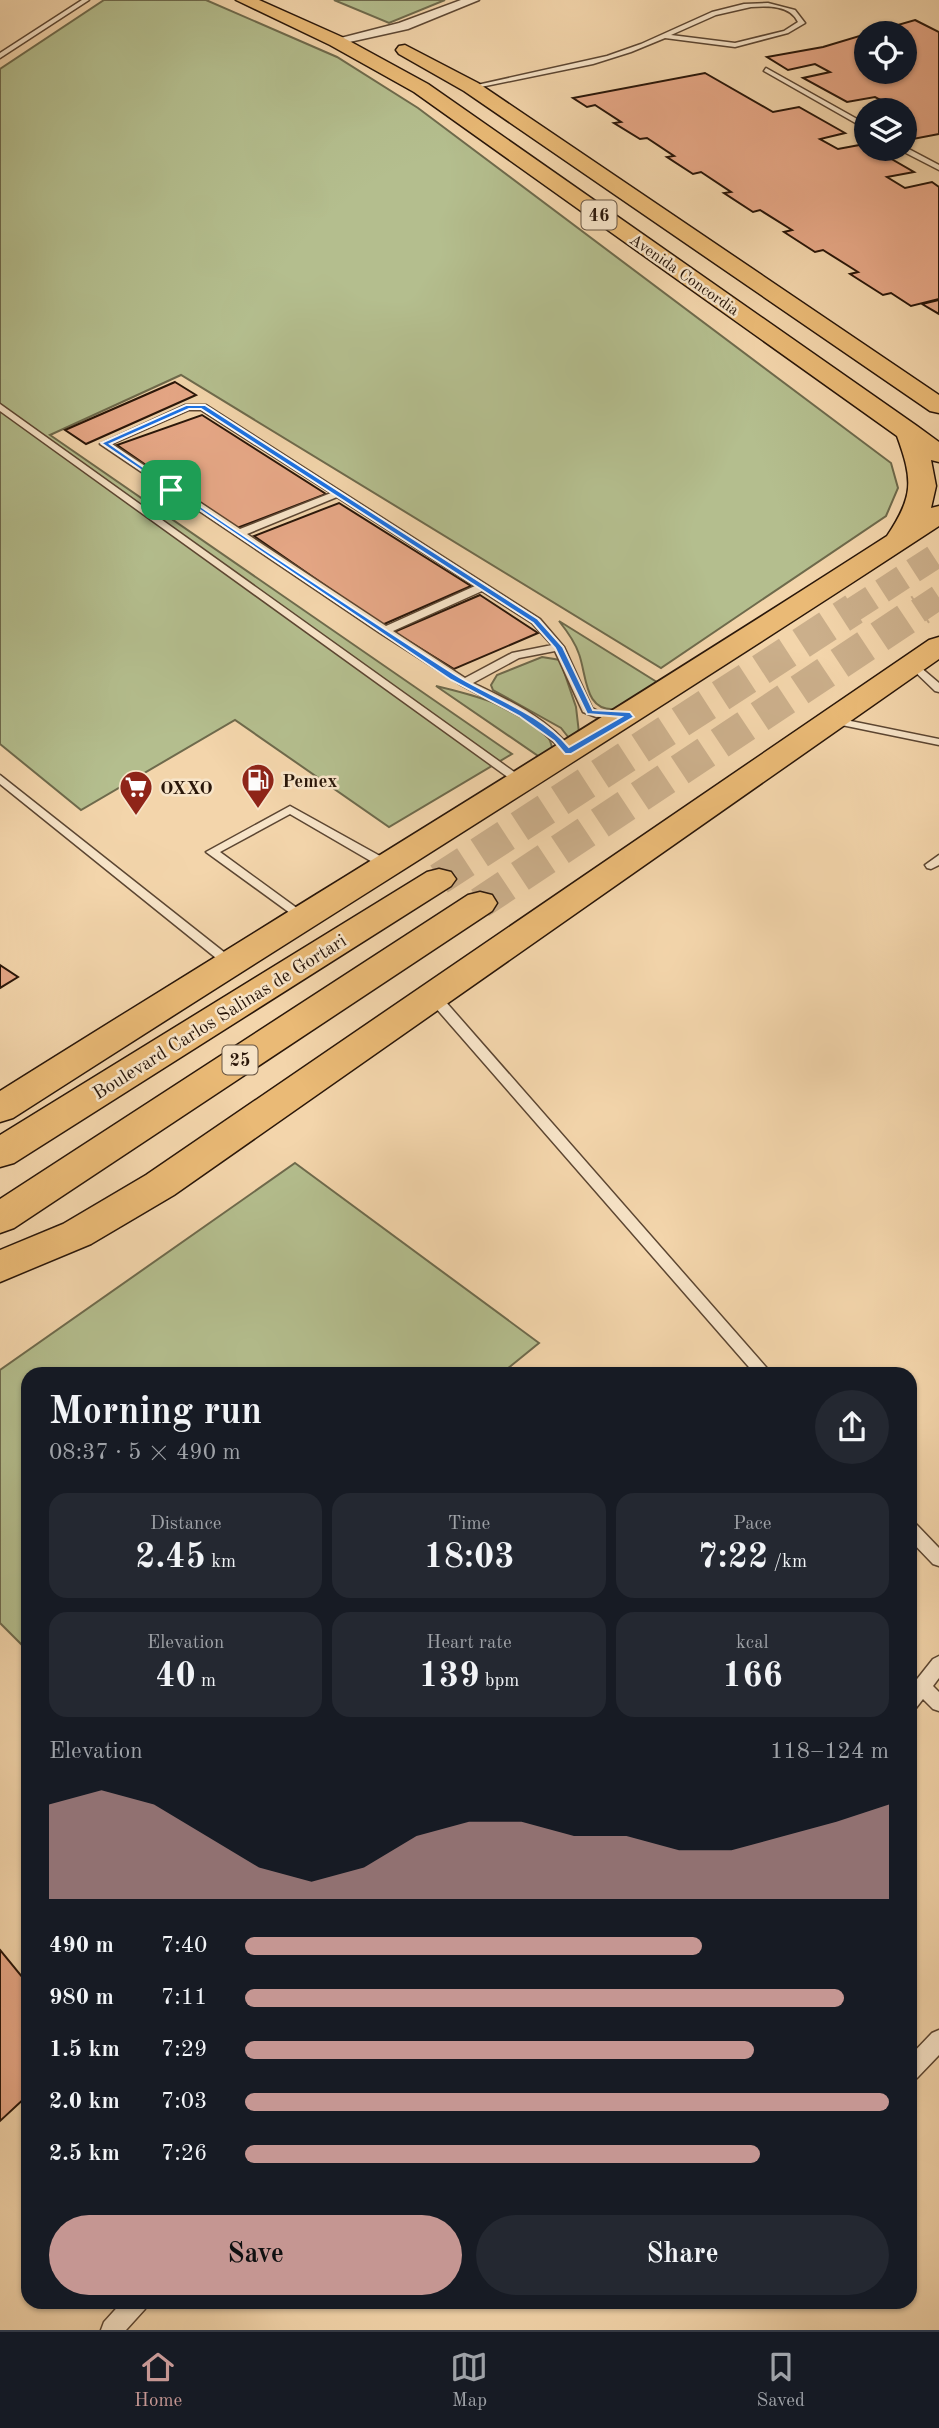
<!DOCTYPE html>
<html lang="en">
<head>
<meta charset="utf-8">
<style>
  :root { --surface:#171b24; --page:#242831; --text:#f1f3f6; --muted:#9ea1a6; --line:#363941; --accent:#c59692 }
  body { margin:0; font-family:"Old Standard TT",serif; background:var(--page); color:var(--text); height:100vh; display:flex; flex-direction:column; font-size:26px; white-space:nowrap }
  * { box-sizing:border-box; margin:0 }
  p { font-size:23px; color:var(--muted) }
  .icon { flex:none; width:38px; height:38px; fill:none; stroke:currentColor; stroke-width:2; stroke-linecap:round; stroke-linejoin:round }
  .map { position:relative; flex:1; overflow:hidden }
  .drawer { position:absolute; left:21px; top:1367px; width:896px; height:942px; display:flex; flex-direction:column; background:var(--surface); border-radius:21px; box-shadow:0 2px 5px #0004 }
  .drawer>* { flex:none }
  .buttons { position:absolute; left:854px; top:21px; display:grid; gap:14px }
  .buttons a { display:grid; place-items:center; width:63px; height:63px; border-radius:50%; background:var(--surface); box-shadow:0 2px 5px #0004; font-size:35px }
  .pin { position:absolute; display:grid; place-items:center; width:60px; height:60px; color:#fff; margin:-30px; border-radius:14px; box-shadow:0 4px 10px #0006 }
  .round { display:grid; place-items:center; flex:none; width:74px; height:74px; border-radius:37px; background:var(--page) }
  .headline { display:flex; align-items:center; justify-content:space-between; height:119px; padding:0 28px }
  h1 { font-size:38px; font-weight:700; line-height:52px }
  .stats { display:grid; grid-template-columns:repeat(3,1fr); gap:10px; height:119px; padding:7px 28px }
  .stats div { display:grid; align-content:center; border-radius:18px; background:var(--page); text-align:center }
  .stats b { font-size:35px; font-weight:700 }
  .stats small { font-size:19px; font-weight:400 }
  .stats p { font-size:19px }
  .chart { height:196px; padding:14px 28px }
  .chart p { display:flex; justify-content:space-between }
  .chart svg { width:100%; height:126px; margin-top:7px; fill:var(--accent); opacity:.7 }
  .primary-button { display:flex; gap:14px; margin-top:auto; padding:14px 28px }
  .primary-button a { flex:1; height:80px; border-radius:42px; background:var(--accent); color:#111; font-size:28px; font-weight:700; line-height:80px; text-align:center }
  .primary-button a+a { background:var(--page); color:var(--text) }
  ul { padding:0 28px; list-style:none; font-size:23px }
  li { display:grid; grid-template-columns:112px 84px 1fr; align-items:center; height:52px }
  li i { height:18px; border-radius:9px; background:var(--accent) }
  .dock { display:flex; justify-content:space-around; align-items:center; height:98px; border-top:2px solid var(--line); background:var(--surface); font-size:19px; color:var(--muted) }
  .dock a { display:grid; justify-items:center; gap:4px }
  .dock .current { color:var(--accent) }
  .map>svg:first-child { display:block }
  .green { fill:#b4be8e; stroke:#6e6a4c; stroke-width:2 }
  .building { fill:#e7a887; stroke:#291609; stroke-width:2 }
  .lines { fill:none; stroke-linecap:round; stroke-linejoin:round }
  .primary-tunnel-far1 { stroke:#cbaf8b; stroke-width:25; stroke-dasharray:25 12; stroke-linecap:butt }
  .primary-tunnel { stroke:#cbaf8b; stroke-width:32; stroke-dasharray:32 16; stroke-linecap:butt }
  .service-casing { stroke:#5c4632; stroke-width:3 }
  .minor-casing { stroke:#5c4632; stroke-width:3 }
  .primary-casing { stroke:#291609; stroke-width:3 }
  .service { fill:#f7e4c8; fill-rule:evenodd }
  .minor { fill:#f7e4c8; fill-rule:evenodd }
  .primary { fill:#eaba76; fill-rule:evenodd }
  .route { fill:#1a73e8; stroke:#fff; stroke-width:2; fill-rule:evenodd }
  .labels { text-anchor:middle; stroke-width:5; stroke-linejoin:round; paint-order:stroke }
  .far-street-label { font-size:16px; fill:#291609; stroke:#f7e4c8 }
  .shield { fill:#f7e4c8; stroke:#675442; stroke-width:2 }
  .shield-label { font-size:18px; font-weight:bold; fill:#291609 }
  .poi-label { font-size:19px; font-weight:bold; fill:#291609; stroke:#f7e4c8; text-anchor:start }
  .street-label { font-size:19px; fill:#291609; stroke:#f7e4c8 }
</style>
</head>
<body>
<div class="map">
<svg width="939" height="2330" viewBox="0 0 939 2330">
  <rect width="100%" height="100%" fill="#f3d5ab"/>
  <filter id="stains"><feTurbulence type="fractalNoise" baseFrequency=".00286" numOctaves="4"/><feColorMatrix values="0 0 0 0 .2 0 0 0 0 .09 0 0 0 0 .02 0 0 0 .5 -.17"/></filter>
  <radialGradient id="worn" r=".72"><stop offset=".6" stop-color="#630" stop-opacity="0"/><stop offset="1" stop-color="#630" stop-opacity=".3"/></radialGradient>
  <path class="green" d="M104,0h102l131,57 81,51 473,355 7,25 -12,28 -225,152 -480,-293 -131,60 462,319 -123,73 -154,-107 -154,90 -81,-66v-675z
    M334,0h111l-56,23z
    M559,621l109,68c-16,6 -34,17 -51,20 -33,4 -30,-33 -38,-55 -4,-12 -12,-23 -20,-33z
    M542,657l18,3 16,47 3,26 -10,5 -8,-10 -68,-38 -2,-5 6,-10z
    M436,686c30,7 95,23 112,51 4,6 5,15 6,21l-7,4z
    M295,1163l244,180 -38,31h-473v277l-28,-28v-253z"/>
  <path class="building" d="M915,20l24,12v102l-26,5 -8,-4v-25h-26l15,-3 -19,-10 -28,5 -44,-24 27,-6 -15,-8 -27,6 -21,-13 56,-10 43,-13v38h39v-39h-35z
    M705,73l68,39 26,-5 46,26 -25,6 18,10 27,-5 1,5h8l40,23 -27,5 18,11 27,-6 7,5v112l-28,7 -20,-13 -8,2 -33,-21 8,-2 -35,-22 -8,2 -31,-20 8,-2 -32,-20 -7,2 -29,-19 7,-1 -30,-20 -8,2 -26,-17 7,-1 -27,-18 -7,1 -26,-16 7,-1 -26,-17 -8,2 -14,-9z
    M939,300v14l-17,-10z
    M175,382l21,13 -110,49 -21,-14z
    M202,415l124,79 -89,34 -120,-83z
    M339,503l132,83 -89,39 -128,-89z
    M480,595l58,38 -84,36 -60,-37z
    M0,965l18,12 -18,11z
    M0,1950l28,34v111l-28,26z"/>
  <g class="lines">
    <path class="primary-tunnel-far1" d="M851,611l88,-57
      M918,611l21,-14"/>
    <path class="primary-tunnel" d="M439,879l415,-270
      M480,903l441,-294"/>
    <defs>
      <path id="service" d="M82,0h7l-89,58v-5z
        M768,3l27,7 10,13 -17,10 -53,14 -70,-9 -34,14 -38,12 -122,25 -3,-2 139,-31 34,-12 71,-32 32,-8zM751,7c17,-1 39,-2 47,15l-14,9 -49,12 -64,-8 45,-20z
        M766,68l100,56v5l-102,-58z
        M905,147l34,18v5l-37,-19v-2z
        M0,404l524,375v4h-8l-516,-372z
        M185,405h21l334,214 24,28 28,61 6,3 28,2v4h-30l-13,-5 -28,-61 -36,7 -46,25c37,18 75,35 101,69l-2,2h-8l-9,-11 -24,-21 -70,-37 -81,-52 -280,-189zM189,410h12l130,83 -91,36 -128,-85zM337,497l138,89 -89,40 -139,-92zM482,591l50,32 20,22 -40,8 -47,25 -72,-47z
        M913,661l26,22v9l-4,-1 -26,-25v-4z
        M831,717l108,22v6l-112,-23v-4z
        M0,775l234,185 2,3 -2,3h-8l-226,-182z
        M290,806l99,55 2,3 -2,3h-8l-91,-53 -70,38 85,62 2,3 -6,4 -95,-69z
        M939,855v10l-8,4 -4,-1 -2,-3z
        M433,992l5,1 334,381h-17l-327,-375 -1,-3z
        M910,1522l6,2 23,24v18l-6,-2 -23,-24z
        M939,1656v22l-6,8 6,6v19l-6,-2 -10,-10 -7,9 -6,2v-22l23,-29z
        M939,2030v25l-22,23 -7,3v-25l22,-23z
        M123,2301h25l-3,8 -19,21h-25l3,-8z"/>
      <path id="minor" d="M461,0h18l-71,29 -72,16 -7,-4 70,-18z"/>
      <path id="primary" d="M236,0h23l83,37 86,47 489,342 22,16v20l-8,-2 5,26 -5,22 8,-2v20c-306,201 -618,394 -926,592l-13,4v-31c295,-185 594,-366 887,-555 27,-40 26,-56 10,-100l-483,-344 -84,-47z
        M405,45l73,38 461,312v18l-9,-2 -466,-320 -65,-37 -3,-4 3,-4z
        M939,637v22l-765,536 -83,49 -91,38v-32l63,-26 83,-49 783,-535z
        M439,869l12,3 5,7 -5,7 -437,277 -14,4v-32l427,-263z
        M480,892l12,3 5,8 -5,8 -478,317 -14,5v-34l468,-304z"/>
    </defs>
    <use href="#service" class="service-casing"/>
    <use href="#minor" class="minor-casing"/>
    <use href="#primary" class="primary-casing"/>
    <use href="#service" class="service"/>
    <use href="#minor" class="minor"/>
    <use href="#primary" class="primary"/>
  </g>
  <path class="route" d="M186,405h19l333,214 25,28 30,63 37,2 4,5 -63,37h-6l-11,-13 -35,-25 -68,-36 -350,-237zM189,409h12l332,214 22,25 32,66 34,3 -52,30c-30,-35 -77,-49 -115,-73 -116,-75 -231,-151 -344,-230z"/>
  <defs>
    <symbol id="fuel-pin" viewBox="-11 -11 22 30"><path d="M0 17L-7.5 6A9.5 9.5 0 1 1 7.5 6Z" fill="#8f2418" stroke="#f7e4c8"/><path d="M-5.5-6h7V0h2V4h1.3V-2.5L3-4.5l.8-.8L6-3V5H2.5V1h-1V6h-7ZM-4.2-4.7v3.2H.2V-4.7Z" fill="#fff"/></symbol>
    <symbol id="supermarket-pin" viewBox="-11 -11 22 30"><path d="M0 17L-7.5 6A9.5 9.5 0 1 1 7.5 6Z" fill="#8f2418" stroke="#f7e4c8"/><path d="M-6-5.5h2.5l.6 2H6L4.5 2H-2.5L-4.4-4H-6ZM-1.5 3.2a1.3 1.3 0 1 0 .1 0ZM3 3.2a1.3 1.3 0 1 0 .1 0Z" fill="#fff"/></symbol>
  </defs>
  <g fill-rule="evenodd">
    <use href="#fuel-pin" x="239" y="761" width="38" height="52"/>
    <use href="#supermarket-pin" x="117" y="768" width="38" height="52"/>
  </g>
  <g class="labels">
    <g class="far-street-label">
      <text transform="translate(685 274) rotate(35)" y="6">Avenida Concordia</text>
    </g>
    <g class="shield">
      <rect x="581.5" y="200.5" width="35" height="29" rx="5"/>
      <rect x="222.5" y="1045.5" width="35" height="29" rx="5"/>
    </g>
    <g class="shield-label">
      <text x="599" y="221">46</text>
      <text x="240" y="1066">25</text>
    </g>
    <g class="poi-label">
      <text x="282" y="787">Pemex</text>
      <text x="160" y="794">OXXO</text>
    </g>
    <g class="street-label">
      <text transform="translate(219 1016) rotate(-32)" y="7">Boulevard Carlos Salinas de Gortari</text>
    </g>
  </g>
  <rect width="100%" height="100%" filter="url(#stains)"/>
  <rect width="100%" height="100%" fill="url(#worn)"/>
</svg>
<div class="buttons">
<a><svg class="icon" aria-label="locate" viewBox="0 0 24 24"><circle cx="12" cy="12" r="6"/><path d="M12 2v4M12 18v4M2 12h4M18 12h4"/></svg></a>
<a><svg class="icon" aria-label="layers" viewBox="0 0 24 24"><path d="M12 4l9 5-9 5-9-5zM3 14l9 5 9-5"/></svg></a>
</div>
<div class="pin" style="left:171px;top:490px;background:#1e9e55"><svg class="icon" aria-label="arrive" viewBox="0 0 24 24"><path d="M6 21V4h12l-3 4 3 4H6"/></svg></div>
<section class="drawer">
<div class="headline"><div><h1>Morning run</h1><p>08:37 · 5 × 490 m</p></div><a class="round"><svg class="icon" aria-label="share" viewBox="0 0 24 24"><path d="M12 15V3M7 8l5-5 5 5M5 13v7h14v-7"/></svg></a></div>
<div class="stats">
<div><p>Distance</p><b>2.45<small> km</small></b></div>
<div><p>Time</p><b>18:03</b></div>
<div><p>Pace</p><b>7:22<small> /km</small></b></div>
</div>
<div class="stats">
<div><p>Elevation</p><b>40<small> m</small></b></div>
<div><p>Heart rate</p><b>139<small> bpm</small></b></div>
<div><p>kcal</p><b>166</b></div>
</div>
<div class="chart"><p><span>Elevation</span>118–124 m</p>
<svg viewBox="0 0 160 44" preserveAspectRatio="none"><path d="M0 44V11L10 6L20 11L30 22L40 33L50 38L60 33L70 22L80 17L90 17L100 22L110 22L120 27L130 27L140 22L150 17L160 11V44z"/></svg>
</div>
<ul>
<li><b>490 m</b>7:40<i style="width:71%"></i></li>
<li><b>980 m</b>7:11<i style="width:93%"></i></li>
<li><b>1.5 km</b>7:29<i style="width:79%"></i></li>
<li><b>2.0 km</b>7:03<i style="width:100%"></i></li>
<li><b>2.5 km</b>7:26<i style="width:80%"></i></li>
</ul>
<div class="primary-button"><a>Save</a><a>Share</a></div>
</section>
</div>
<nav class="dock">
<a class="current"><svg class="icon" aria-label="home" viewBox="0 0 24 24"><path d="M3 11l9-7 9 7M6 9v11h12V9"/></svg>Home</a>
<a><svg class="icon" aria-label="map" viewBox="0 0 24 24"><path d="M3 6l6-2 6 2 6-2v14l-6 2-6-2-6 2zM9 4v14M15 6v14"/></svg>Map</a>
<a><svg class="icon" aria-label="saved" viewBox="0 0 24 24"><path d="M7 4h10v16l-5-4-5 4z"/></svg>Saved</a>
</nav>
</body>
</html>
